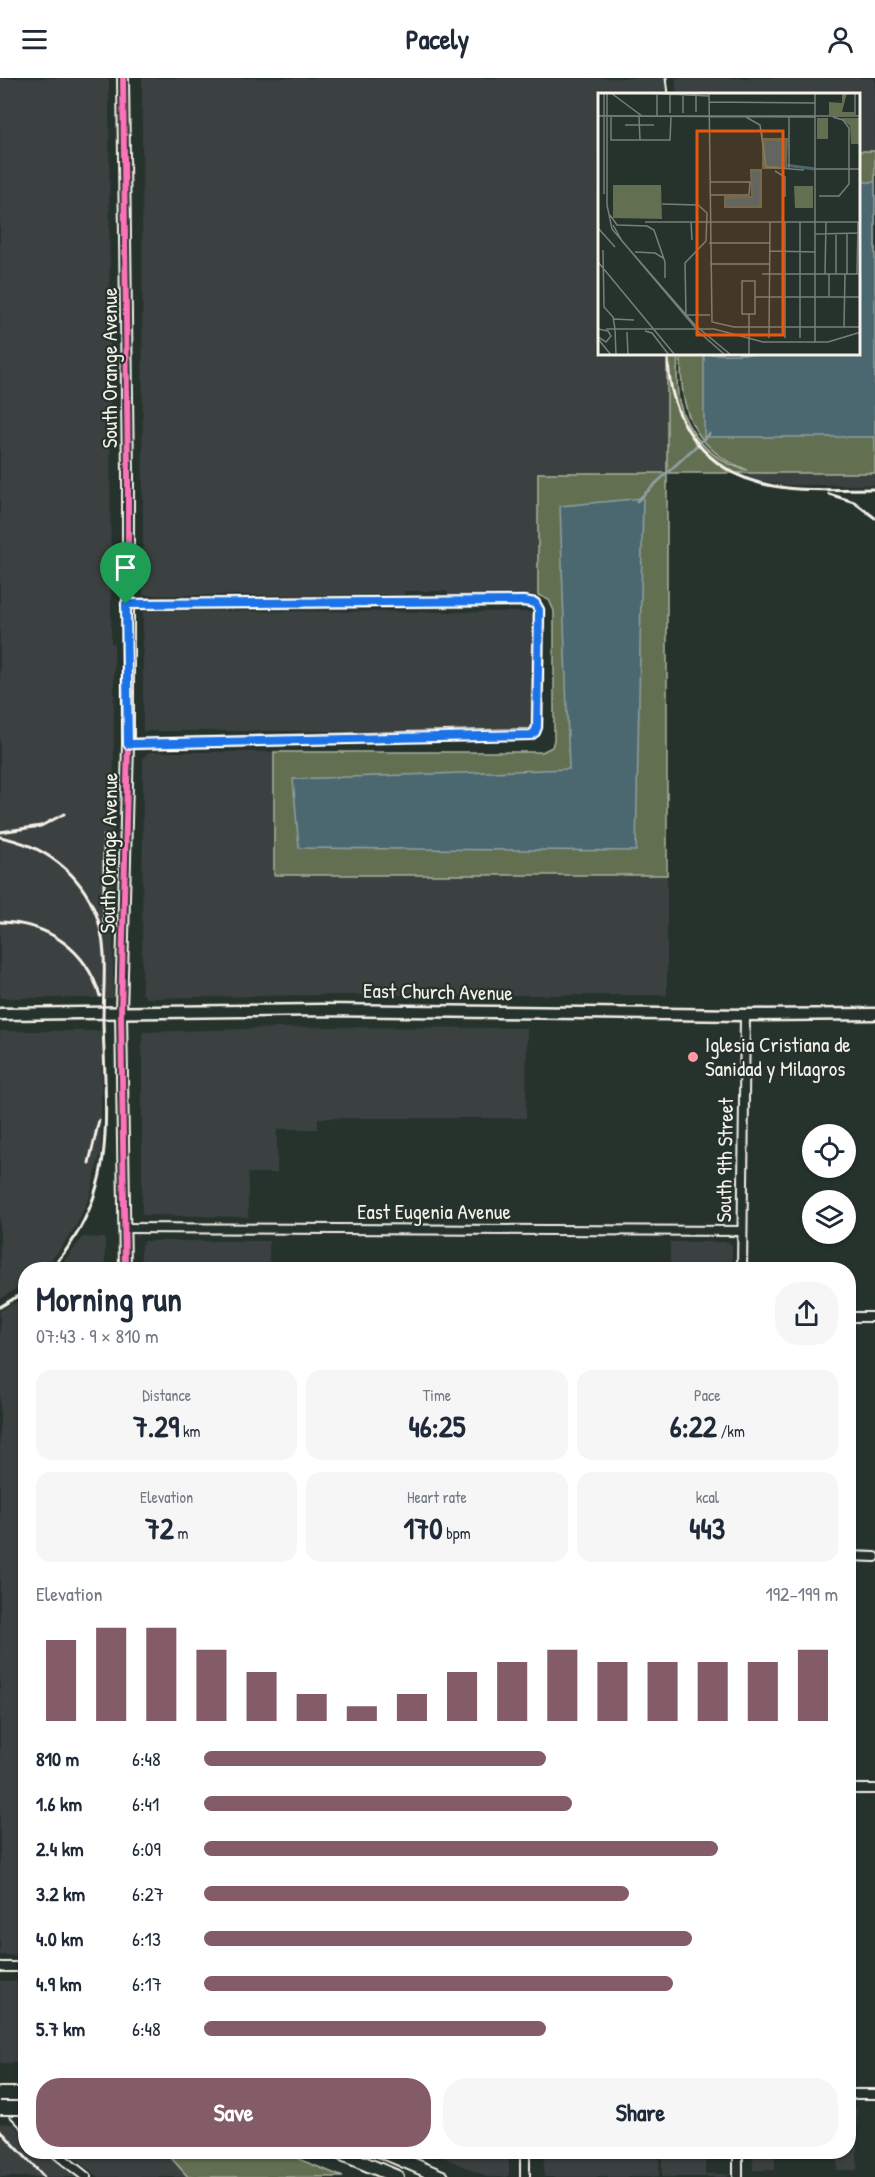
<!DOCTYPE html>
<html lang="en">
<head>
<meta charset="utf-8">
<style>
  :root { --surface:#fff; --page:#f6f6f7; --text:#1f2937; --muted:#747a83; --accent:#845c67 }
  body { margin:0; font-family:"Patrick Hand",sans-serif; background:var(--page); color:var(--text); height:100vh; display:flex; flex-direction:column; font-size:22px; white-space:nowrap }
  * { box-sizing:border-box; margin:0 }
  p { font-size:20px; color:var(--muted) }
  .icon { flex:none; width:33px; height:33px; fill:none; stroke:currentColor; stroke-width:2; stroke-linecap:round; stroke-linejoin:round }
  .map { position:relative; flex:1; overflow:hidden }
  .panel { position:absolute; left:18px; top:1184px; width:838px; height:897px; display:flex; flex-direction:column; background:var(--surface); border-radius:24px; box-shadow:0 2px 4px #0004 }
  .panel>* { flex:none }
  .controls { position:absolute; left:802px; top:1046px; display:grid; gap:12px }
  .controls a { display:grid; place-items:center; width:54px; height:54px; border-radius:50%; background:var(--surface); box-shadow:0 2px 4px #0004; font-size:30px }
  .pin { position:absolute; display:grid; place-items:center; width:51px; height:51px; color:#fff; margin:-62px -26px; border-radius:50% 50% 50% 0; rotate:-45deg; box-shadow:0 0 6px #0007 }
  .pin .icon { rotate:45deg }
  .round { display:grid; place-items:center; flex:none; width:63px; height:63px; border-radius:24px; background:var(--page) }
  .head { display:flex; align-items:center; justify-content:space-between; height:102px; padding:0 18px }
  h1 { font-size:33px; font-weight:800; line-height:45px }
  .stats { display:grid; grid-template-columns:repeat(3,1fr); gap:9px; height:102px; padding:6px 18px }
  .stats div { display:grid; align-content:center; border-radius:15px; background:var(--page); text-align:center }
  .stats b { font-size:30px; font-weight:800 }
  .stats small { font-size:16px; font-weight:400 }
  .stats p { font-size:16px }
  .chart { height:168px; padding:12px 18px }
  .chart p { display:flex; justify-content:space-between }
  .chart svg { width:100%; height:108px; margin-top:6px; stroke:var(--accent); stroke-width:6 }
  .cta { display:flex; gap:12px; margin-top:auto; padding:12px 18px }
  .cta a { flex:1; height:69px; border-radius:24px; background:var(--accent); color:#fff; font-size:24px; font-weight:800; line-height:69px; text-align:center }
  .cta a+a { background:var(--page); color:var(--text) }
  ul { padding:0 18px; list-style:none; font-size:20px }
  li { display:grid; grid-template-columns:96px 72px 1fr; align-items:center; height:45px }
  li i { height:15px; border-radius:8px; background:var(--accent) }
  header { display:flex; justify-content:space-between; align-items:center; height:78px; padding:0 18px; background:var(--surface); font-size:27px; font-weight:800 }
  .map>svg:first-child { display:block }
  .built { fill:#3b413f }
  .green { fill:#626f51; stroke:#abb09c; stroke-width:1.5 }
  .water { fill:#4b6871; stroke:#8f9fa1; stroke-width:1.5 }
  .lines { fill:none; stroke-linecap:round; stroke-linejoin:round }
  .stream { stroke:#8f9fa1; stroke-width:3 }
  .minor-casing { stroke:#f4f1e8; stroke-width:12 }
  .tertiary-casing { stroke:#f4f1e8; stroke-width:14 }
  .secondary-casing { stroke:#f4f1e8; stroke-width:15 }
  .primary-casing { stroke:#f4f1e8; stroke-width:16 }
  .minor { stroke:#26332d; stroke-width:8 }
  .tertiary { stroke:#26332d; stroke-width:9 }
  .secondary { stroke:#26332d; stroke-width:10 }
  .primary { stroke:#26332d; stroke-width:12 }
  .rail { stroke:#f4f1e8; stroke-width:3 }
  .primary-bridge-casing { stroke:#f4f1e8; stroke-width:16; stroke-linecap:butt }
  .primary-bridge { stroke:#26332d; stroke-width:12 }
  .cycleway-casing { stroke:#26332d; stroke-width:10 }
  .cycleway { stroke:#fb73b8; stroke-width:6 }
  .route-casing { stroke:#fff; stroke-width:12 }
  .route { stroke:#1a73e8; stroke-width:8 }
  .poi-dot { fill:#ff9aa2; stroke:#26332d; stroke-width:2 }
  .labels { text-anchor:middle; stroke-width:4.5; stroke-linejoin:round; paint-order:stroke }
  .street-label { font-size:21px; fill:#f4f1e8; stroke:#26332d }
  .poi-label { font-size:21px; fill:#f4f1e8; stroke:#26332d; text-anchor:start }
  .inset-river { fill:none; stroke:#4b6871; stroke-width:3 }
  .inset-road { fill:none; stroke:#787f78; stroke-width:1.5 }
  .view { fill:#e8590c; fill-opacity:0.15; stroke:#e8590c; stroke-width:3 }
  .inset-edge { fill:none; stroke:#f4f1e8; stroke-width:3 }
</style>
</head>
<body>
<header><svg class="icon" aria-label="menu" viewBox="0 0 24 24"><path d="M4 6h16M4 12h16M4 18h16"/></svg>Pacely<svg class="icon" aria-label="person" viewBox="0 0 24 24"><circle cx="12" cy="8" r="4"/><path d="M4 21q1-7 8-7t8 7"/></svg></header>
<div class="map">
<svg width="875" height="2099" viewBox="0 0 875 2099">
  <rect width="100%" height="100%" fill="#26332d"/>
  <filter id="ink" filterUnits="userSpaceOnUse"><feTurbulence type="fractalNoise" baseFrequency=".0167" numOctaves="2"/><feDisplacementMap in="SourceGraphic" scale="12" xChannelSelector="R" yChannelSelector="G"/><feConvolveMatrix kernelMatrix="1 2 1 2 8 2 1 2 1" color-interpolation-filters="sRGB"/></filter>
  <g filter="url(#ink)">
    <path class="built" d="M0,0h109l2,565h3l-1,355h-113z
      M142,0h525v16h-68v260h68v119l-129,1v121h-90l-1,-4h-43v4h-261z
      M676,0h199v73h-16l-1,-57h-182z
      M738,395h137v12h-88l-26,-4z
      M143,533l395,1 -1,119h-394z
      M149,674h125v123h393v120h-339l-182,3 -4,-6 1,-234z
      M317,949l210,1 -1,90h-208v11h-41v44h-29v44l-106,-2v-180l1,-3z
      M0,953h102l-1,120 -11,45 -14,30 -18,26 -16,17h-16l-1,14 -25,16z
      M83,1159l22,1v31h-47z
      M145,1163h124v28h-128v-24z
      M670,1164h58l4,3v24h-62z
      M25,1219l1,658h-26v-644z
      M0,1903h25v82h-25z
      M849,2030h8v62h-20v-19h12z
      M0,2045l13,1 12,11 1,16h18l32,26h-76z
      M65,2073h100l23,26h-89z
      M430,2073h79v23l-2,3h-20z
      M544,2073h115v26h-115z
      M662,2073h43v23h23v3h-66z
      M753,2073h22v19h-22z"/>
    <path class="green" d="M859,73h16v322h-208v402h-393v-123h268l10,-5 2,-7v-129l-5,-11 -11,-5v-122h129v-119h11c-1,15 -2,31 1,47 8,33 34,61 68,69 -7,-4 -17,-7 -24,-12 -38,-26 -43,-62 -42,-104h177z
      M165,2073h114l64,26h-155z"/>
    <path class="water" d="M859,104h16v255h-171v-83h154z
      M643,420l-7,353 -337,-3 -6,-69 276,-10 -9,-263z"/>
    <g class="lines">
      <path class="stream" d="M637,423l72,-67"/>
      <defs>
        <path id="minor" d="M126,526l398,-3 11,2 4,7 -2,117 -2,5 -4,2 -403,10
          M125,1150l617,3
          M742,1191l3,-254
          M849,1239h26
          M849,1478l26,1
          M849,1711h26
          M0,1889h26
          M849,2016h26
          M0,2021l26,27
          M53,2073l33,26
          M738,2073v26
          M525,2099v-26"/>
        <path id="tertiary" d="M123,0l5,397v269l-7,269 4,256"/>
        <path id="secondary" d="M0,936l322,-4 423,5 130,-1"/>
        <path id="primary" d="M0,2016h26
          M335,2073l62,26
          M381,2073l61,26"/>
      </defs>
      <use href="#minor" class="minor-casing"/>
      <use href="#tertiary" class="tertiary-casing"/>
      <use href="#secondary" class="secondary-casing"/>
      <use href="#primary" class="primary-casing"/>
      <use href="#minor" class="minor"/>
      <use href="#tertiary" class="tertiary"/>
      <use href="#secondary" class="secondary"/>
      <use href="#primary" class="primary"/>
      <path class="rail" d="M666,0l2,16
        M668,276c0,66 37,120 105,132 33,6 69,3 102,3
        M829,416l25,8 21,16
        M0,754l41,-6 23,-12
        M104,758v90
        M0,759c43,8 80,35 96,77 13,34 7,72 7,108 1,49 8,119 -6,164 -8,30 -25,61 -47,83
        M0,844c48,1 86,27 100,74
        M89,1085l10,-43
        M0,1229l26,-16
        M0,2052l44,47"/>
      <defs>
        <path id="primary-bridge" d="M0,2030h26"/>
      </defs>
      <use href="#primary-bridge" class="primary-bridge-casing"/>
      <use href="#primary-bridge" class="primary-bridge"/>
      <defs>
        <path id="cycleway" d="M123,0l5,397v269l-7,269 4,256
          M126,526l398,-3 11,2 4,7 -2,117 -2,5 -4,2 -403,10"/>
      </defs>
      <use href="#cycleway" class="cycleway-casing"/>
      <use href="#cycleway" class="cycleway"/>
    </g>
  </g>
  <g class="lines" filter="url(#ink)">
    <defs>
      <path id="route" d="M524,523l11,2 4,7 -2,117 -2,5 -4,3 -403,9 -2,-140z"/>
    </defs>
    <use href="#route" class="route-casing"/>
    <use href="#route" class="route"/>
  </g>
  <circle class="poi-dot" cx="693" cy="979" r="6"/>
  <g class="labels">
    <g class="street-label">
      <text transform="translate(110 290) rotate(-90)" y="7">South Orange Avenue</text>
      <text transform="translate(109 775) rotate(-89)" y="7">South Orange Avenue</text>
      <text transform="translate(438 914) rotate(1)" y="7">East Church Avenue</text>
      <text transform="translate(725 1082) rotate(-89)" y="7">South 9th Street</text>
      <text x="434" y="1141">East Eugenia Avenue</text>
    </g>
    <g class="poi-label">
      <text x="705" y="974">Iglesia Cristiana de<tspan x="705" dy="24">Sanidad y Milagros</tspan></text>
    </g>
  </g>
  <g transform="translate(598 15)">
    <rect width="262" height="262" fill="#26332d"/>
    <path d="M244,0h5l-5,19h12v3h-25v-13l13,1zM219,25h11v21h-11zM243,25h19v26h-9l-1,-18zM164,35l1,10h25l-1,31h-25v39h-38v-12h27l-1,-27h12zM15,92h48l1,34 -49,-1zM196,93h19v22h-18z" fill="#626f51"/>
    <path d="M168,48h19v25l-19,-1zM162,78l-1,35h-33v-7l27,-1 -1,-26z" fill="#4b6871"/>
    <path class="inset-river" d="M187,72l30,4"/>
    <path class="inset-road" d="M6,0v101M9,0v112l5,24 86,102 27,24M13,0l31,23M45,0l66,3M111,0l3,229 22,5h126v-53M111,9l106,1M98,19v-19M72,20v-20M85,20v-20M257,22v-22M0,23l217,1M2,23h261M13,24v23h59l1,-23M41,24l1,23M59,24v-24M148,24l14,8 6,42 38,3M191,24v52M27,32h29M217,76h46M177,78l10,6v20M112,89h40l-1,13h-39M221,103h20l10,-12v-56l-6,-8 -10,-3M64,111l36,1 9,8 -1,28 -21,22 1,54M12,122l7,10 30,1 7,4 11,32v16M47,129h216M93,129l1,18M15,132l9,16 73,84 36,30M0,135l17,19M217,141l46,-1M111,150h61M5,157l1,57 9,10 2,12M172,158l45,1M37,159l20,1 8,5M0,169l77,93M112,171h60M164,181h97M227,181l1,-52M238,181v-40M249,181v-40M259,181l1,-52M144,188h13v33h-13zM157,204h106M231,204v-23M151,221v41M88,222h24M16,226l20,1M246,234l1,-53M0,236l10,2 3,5 -5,6 -8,-5M8,236h108l49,13h65l33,-10M17,236l1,26M47,238l7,2 17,22M29,239l1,23M171,245l1,-116M187,245v-116M202,245v-116M1,247l12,15M217,249v-249"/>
    <path class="view" d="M99,38h86v204h-86z"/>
    <rect width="262" height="262" class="inset-edge"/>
  </g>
</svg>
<div class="controls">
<a><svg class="icon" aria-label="locate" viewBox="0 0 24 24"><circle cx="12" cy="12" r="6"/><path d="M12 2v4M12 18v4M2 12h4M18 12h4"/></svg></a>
<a><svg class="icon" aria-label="layers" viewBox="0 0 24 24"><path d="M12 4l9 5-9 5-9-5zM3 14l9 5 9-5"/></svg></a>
</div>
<div class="pin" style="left:126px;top:526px;background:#1e9e55"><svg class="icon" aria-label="arrive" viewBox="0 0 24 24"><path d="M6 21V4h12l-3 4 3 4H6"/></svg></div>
<section class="panel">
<div class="head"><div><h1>Morning run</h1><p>07:43 · 9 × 810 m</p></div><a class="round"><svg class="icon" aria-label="share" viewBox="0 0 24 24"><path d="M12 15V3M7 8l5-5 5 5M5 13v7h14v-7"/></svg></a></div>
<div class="stats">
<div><p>Distance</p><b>7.29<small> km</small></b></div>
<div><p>Time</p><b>46:25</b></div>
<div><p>Pace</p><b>6:22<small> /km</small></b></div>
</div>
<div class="stats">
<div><p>Elevation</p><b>72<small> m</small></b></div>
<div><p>Heart rate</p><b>170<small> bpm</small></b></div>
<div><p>kcal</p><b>443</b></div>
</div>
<div class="chart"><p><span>Elevation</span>192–199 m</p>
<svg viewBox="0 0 160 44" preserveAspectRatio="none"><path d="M5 44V11M15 44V6M25 44V6M35 44V15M45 44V24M55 44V33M65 44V38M75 44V33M85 44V24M95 44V20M105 44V15M115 44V20M125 44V20M135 44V20M145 44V20M155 44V15"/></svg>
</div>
<ul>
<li><b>810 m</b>6:48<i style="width:54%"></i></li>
<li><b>1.6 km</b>6:41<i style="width:58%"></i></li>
<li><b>2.4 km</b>6:09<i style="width:81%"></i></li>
<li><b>3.2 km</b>6:27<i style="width:67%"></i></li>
<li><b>4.0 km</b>6:13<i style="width:77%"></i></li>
<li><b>4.9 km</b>6:17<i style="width:74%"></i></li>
<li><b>5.7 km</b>6:48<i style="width:54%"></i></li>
</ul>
<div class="cta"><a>Save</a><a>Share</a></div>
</section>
</div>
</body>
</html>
